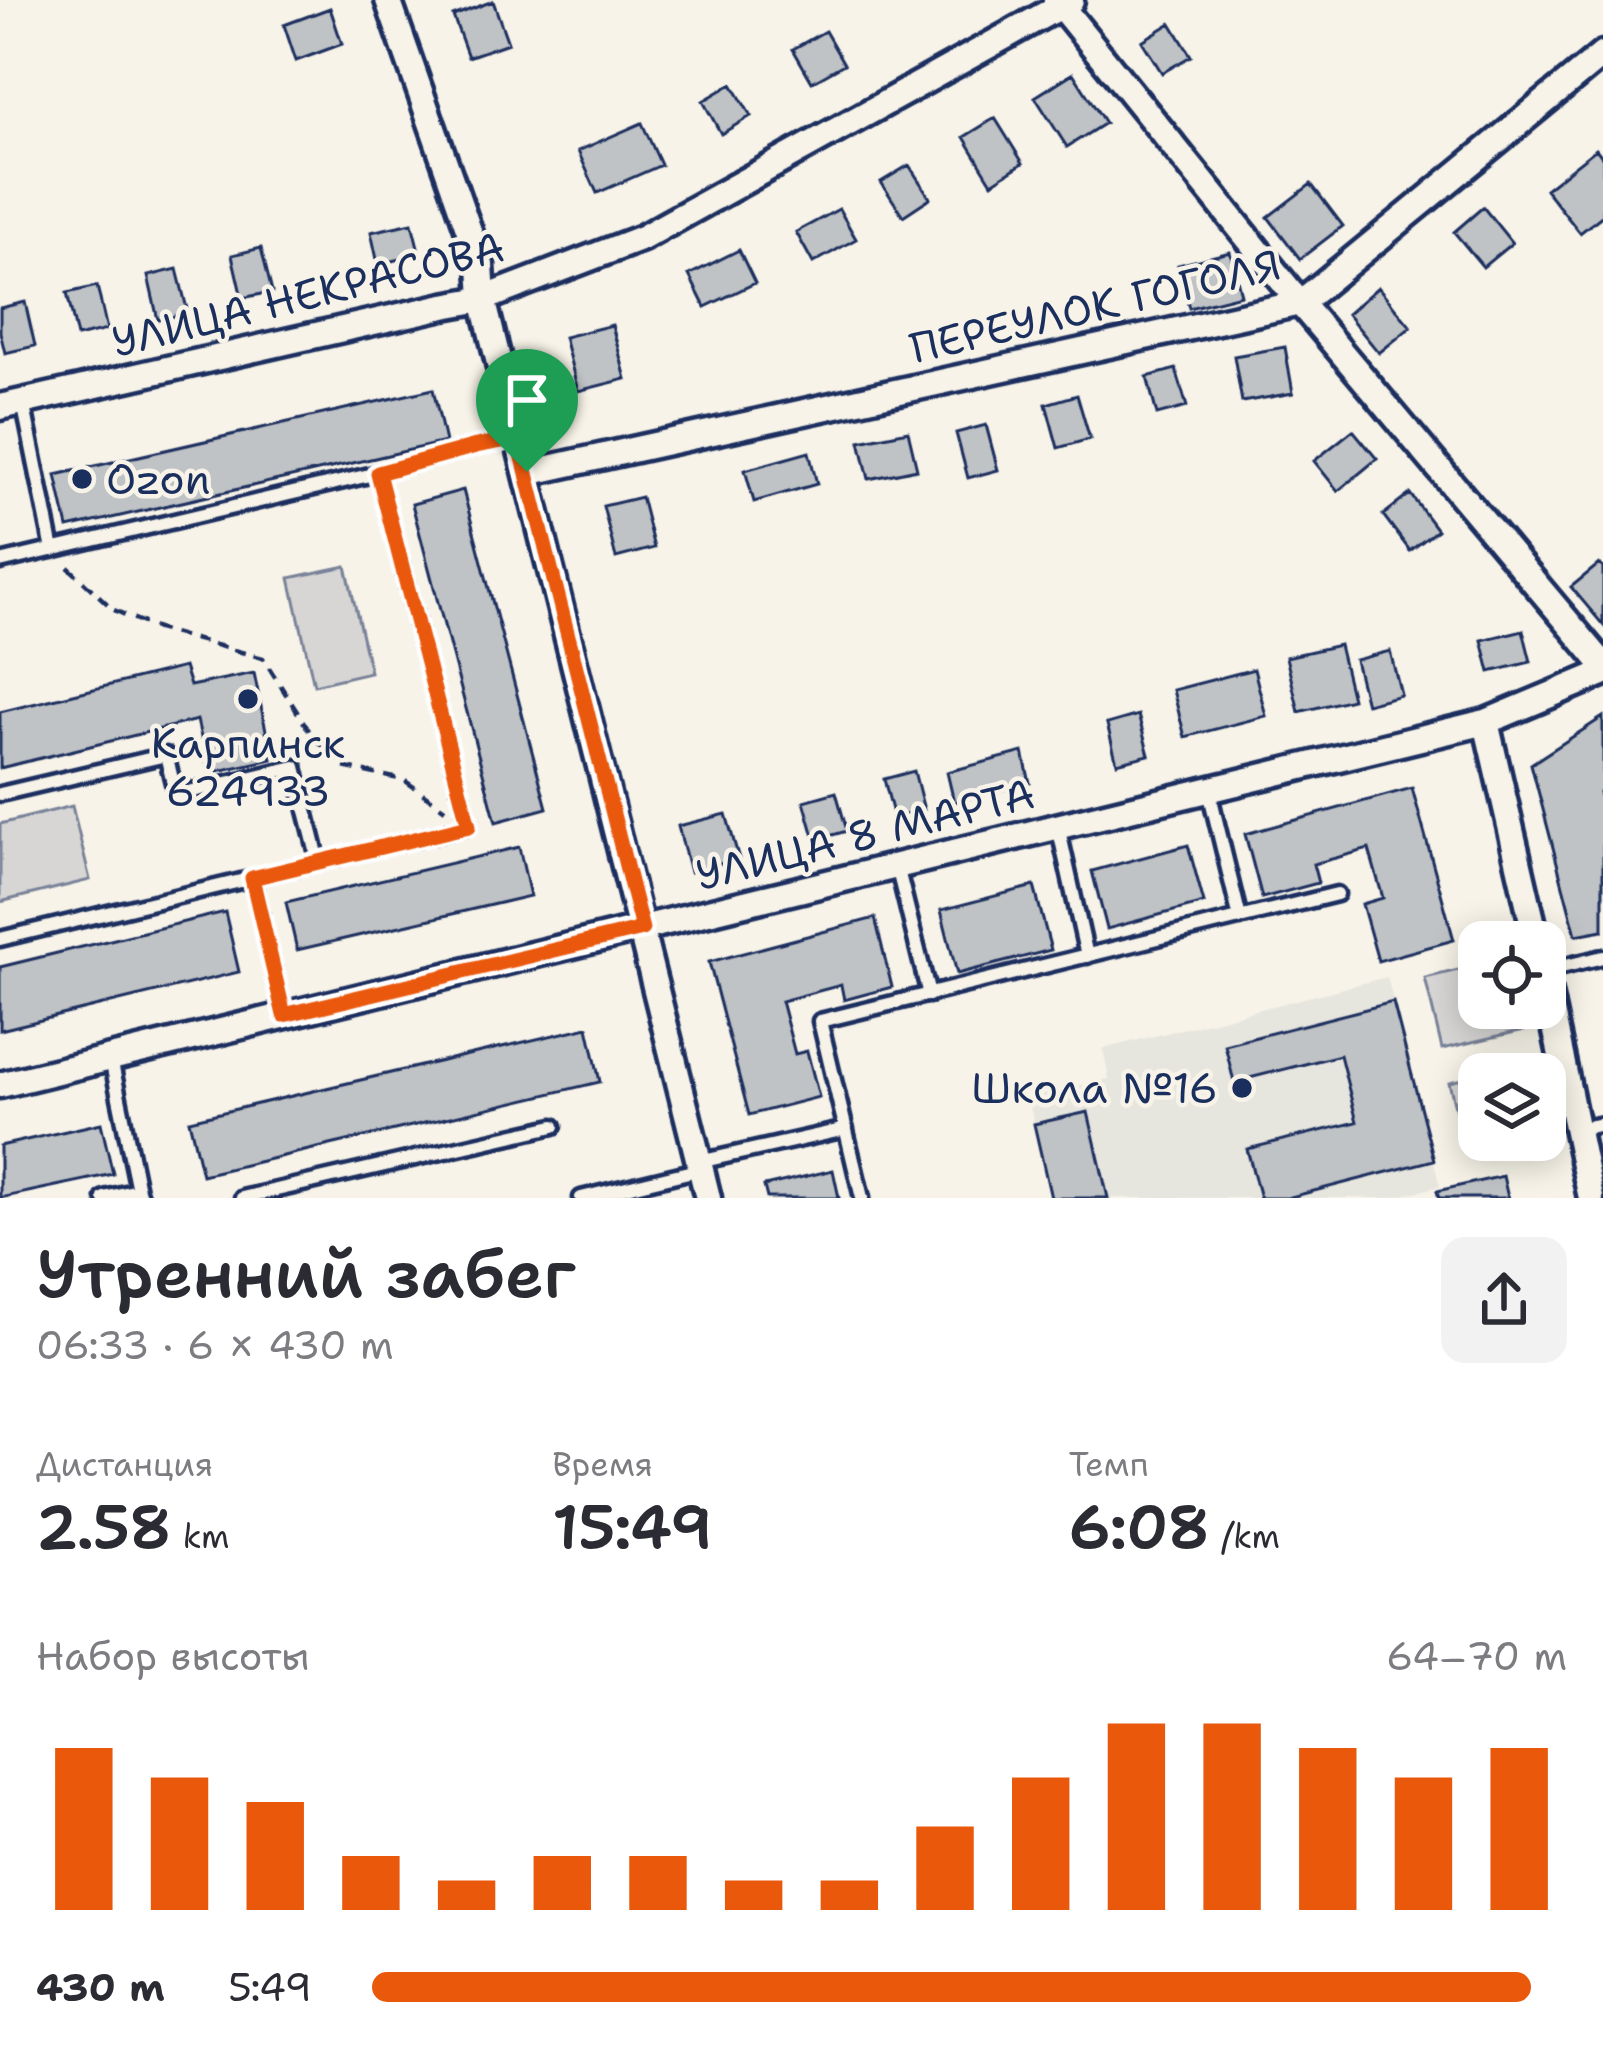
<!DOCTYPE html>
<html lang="ru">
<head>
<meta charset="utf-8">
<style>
  :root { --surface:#fff; --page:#f2f2f3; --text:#2b2b33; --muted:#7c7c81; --accent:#ea580c }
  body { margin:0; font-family:"Shantell Sans",sans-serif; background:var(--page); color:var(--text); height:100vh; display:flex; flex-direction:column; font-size:45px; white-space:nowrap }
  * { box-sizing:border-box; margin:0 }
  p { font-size:39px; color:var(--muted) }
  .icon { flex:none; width:66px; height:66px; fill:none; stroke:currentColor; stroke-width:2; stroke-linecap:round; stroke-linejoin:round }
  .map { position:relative; height:1198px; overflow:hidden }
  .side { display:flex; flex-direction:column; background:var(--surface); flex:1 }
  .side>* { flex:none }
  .tools { position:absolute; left:1458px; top:921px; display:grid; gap:24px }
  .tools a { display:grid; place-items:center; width:108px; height:108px; border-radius:24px; background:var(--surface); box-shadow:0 6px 30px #0003; font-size:60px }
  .pin { position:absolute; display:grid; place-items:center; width:102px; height:102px; color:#fff; margin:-123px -51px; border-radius:50% 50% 50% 0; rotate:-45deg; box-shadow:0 0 12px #0007 }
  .pin .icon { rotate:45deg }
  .round { display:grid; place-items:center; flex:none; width:126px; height:126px; border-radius:24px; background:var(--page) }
  .head { display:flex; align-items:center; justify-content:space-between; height:204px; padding:0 36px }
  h1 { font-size:66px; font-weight:600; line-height:90px }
  .metrics { display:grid; grid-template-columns:repeat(3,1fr); gap:18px; height:204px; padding:12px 36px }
  .metrics div { display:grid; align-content:center }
  .metrics b { font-size:60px; font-weight:600 }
  .metrics small { font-size:33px; font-weight:400 }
  .metrics p { font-size:33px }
  .chart { height:336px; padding:24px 36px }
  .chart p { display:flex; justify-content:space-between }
  .chart svg { width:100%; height:216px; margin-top:12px; stroke:var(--accent); stroke-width:6 }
  ul { padding:0 36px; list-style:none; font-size:39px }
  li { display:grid; grid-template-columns:192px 144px 1fr; align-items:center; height:90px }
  li i { height:30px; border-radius:15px; background:var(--accent) }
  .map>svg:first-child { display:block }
  .built { fill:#e6e5de }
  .green { fill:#d7d6d4; stroke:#798299; stroke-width:3 }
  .building { fill:#c0c3c5; stroke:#1b2f5e; stroke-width:3 }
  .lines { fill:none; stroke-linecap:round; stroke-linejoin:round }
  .lane-casing { stroke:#1b2f5e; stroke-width:21 }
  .street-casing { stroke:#1b2f5e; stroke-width:33 }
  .path { stroke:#1b2f5e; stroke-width:4.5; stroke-dasharray:12 9; stroke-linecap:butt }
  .lane { stroke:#f7f3e8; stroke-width:12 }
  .street { stroke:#f7f3e8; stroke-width:24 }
  .route-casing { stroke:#fff; stroke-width:24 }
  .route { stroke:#ea580c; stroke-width:15 }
  .poi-dot { fill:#1b2f5e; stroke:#f7f3e8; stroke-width:4.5 }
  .labels { text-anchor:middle; stroke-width:9; stroke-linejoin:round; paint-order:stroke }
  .street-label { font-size:42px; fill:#1b2f5e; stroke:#f7f3e8 }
  .poi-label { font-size:42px; fill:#1b2f5e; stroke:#f7f3e8; text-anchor:start }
</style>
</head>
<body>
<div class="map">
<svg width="1603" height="1198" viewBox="0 0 1603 1198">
  <rect width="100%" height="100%" fill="#f7f3e8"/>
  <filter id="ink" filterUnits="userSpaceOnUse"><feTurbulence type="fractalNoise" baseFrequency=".00833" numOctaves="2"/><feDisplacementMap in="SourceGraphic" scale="24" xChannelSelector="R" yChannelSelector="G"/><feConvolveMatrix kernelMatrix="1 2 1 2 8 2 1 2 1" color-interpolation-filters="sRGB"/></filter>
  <g filter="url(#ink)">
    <path class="built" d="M1387,977l53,209 -50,12h-339l-23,-101 81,-18 -6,-30z"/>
    <path class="green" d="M346,566l24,106 -56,13 -24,-107z
      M72,806l18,74 -90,22v-78z
      M1479,965v43h54l4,19 -95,22 -17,-71z
      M1479,1075v65h43l-56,13 -17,-71z"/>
    <path class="building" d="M493,1l15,42 -40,14 -15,-41z
      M330,8l12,36 -46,17 -12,-36z
      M1171,23l20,33 -29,17 -20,-32z
      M825,31l19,33 -32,18 -19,-33z
      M1073,73l32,50 -38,24 -32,-50z
      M732,84l19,32 -30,18 -18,-33z
      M995,118l28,45 -31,20 -28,-46z
      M642,123l19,42 -64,28 -19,-42z
      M1596,149l7,9v57l-23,18 -35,-44z
      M909,165l21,33 -27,18 -22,-34z
      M1311,184l32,42 -43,33 -32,-42z
      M1483,207l29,36 -29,24 -29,-35z
      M839,209l17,30 -43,24 -17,-31z
      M412,223l8,32 -42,9 -7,-32z
      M261,248l11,44 -30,6 -10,-43z
      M739,250l16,33 -50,24 -16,-32z
      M1230,252l11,43 -52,13 -11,-43z
      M177,269l11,44 -30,7 -10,-44z
      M97,286l10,44 -30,7 -10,-44z
      M1378,287l33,40 -32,26 -32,-39z
      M25,302l10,44 -30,7 -5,-21v-24z
      M612,325l14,54 -48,12 -14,-54z
      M1285,347l8,46 -51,9 -8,-46z
      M1176,369l11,38 -30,8 -10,-38z
      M433,389l12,53 -377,86 -12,-53z
      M1077,395l13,44 -32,9 -12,-44z
      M986,425l12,45 -30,8 -12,-45z
      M1353,430l24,29 -39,32 -24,-30z
      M908,431l9,38 -48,10 -9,-38z
      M809,452l8,32 -63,18 -9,-32z
      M463,490l84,318 -51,14 -84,-318z
      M1410,494l27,36 -27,21 -27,-36z
      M641,497l13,51 -38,10 -13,-52z
      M1599,564l4,4v57l-32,-38z
      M1523,630l8,32 -41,10 -8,-32z
      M1339,645l13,54 -53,13 -13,-55z
      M1390,651l11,44 -35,9 -11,-44z
      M184,667l6,19 64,-13 18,86 -63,14 -12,-53 -197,48v-56z
      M1254,669l12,47 -81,21 -12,-47z
      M1138,715l11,40 -32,8 -10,-39z
      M1603,717v72l-4,3 4,19v119l-27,5 -45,-171z
      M1023,752l7,31 -76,19 -7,-30z
      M914,771l10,39 -30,8 -10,-39z
      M1412,788l42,152 -76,21 -16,-57 21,-6 -14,-49 -56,15 5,19 -56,15 -17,-64z
      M836,792l11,39 -32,9 -11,-39z
      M726,814l13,45 -49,13 -12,-46z
      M1188,845l16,58 -97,26 -15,-58z
      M519,847l11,49 -233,54 -11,-48z
      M1034,886l17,64 -94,24 -16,-64z
      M225,912l14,60 -239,58v-63z
      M875,918l17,69 -48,13 -3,-15 -60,16 14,53 12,-3 12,46 -70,18 -40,-153z
      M1393,1002l41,158 -147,38h-27l-13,-49 110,-27 -17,-67 -106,27 -9,-37z
      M588,1027l12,55 -398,93 -13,-55z
      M1088,1112l20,86h-57l-17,-74z
      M101,1123l12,51 -113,24v-52z
      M833,1170l6,28h-72l-3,-12z
      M1503,1176l5,22h-69l-2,-7z"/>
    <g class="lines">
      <defs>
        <path id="lane" d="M23,402l30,148
          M0,562l378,-89 98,-27 42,-8
          M1209,791l31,127
          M0,794l166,-39 10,40 119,-28 24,95
          M1058,826l29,130
          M897,866l32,129
          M252,878l32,137
          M0,939l469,-113 -91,-353
          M1545,971l58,-14
          M111,1059l27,131
          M1577,1129l26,-5
          M699,1162l147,-33
          M104,1198l34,-8 2,6
          M242,1198l312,-72
          M581,1198l120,-29
          M862,1198l-42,-177 517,-127"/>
        <path id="street" d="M388,0l93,265 2,34 225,899
          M1056,0l244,303 303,361
          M0,407l444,-101 39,-7 159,-61 429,-238
          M527,473l773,-170 303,-249
          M1486,722l51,220
          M1545,979l46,219
          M0,1085l1486,-363 117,-49"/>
      </defs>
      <use href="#lane" class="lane-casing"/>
      <use href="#street" class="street-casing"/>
      <path class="path" d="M68,567l46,43 43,19 106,29 47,74 32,35 62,13 41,29"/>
      <use href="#lane" class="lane"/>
      <use href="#street" class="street"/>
    </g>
  </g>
  <g class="lines" filter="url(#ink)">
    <defs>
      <path id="route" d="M518,438l124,491 -358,86 -32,-137 217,-52 -91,-353 98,-27z"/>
    </defs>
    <use href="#route" class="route-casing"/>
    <use href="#route" class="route"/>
  </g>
  <g class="poi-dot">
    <circle cx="82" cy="479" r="12"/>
    <circle cx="248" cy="699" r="12"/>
    <circle cx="1242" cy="1088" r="12"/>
  </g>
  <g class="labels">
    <g class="street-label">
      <text transform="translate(308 294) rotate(-14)" y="15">УЛИЦА НЕКРАСОВА</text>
      <text transform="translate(1095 306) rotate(-13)" y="15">ПЕРЕУЛОК ГОГОЛЯ</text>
      <text transform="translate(865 834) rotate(-14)" y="15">УЛИЦА 8 МАРТА</text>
    </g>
    <g class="poi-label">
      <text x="106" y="494">Ozon</text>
      <text x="248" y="758" text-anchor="middle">Карпинск<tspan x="248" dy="48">624933</tspan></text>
      <text x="1218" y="1103" text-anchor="end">Школа №16</text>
    </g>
  </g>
</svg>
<div class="tools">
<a><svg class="icon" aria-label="locate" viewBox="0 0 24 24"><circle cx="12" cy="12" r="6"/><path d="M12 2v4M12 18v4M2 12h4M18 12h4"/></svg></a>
<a><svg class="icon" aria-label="layers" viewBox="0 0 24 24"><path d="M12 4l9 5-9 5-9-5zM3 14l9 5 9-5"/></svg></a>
</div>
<div class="pin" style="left:527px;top:472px;background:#1e9e55"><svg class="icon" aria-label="arrive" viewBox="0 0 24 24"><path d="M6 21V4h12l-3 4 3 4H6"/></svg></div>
</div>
<section class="side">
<div class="head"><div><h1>Утренний забег</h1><p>06:33 · 6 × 430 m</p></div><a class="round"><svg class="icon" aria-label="share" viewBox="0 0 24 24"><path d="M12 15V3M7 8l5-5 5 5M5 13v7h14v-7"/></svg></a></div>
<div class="metrics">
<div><p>Дистанция</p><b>2.58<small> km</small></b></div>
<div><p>Время</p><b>15:49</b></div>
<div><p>Темп</p><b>6:08<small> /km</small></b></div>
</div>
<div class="chart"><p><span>Набор высоты</span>64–70 m</p>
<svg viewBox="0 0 160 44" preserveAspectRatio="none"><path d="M5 44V11M15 44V17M25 44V22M35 44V33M45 44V38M55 44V33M65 44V33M75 44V38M85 44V38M95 44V27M105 44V17M115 44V6M125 44V6M135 44V11M145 44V17M155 44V11"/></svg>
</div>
<ul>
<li><b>430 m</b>5:49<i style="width:97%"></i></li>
</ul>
</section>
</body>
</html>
